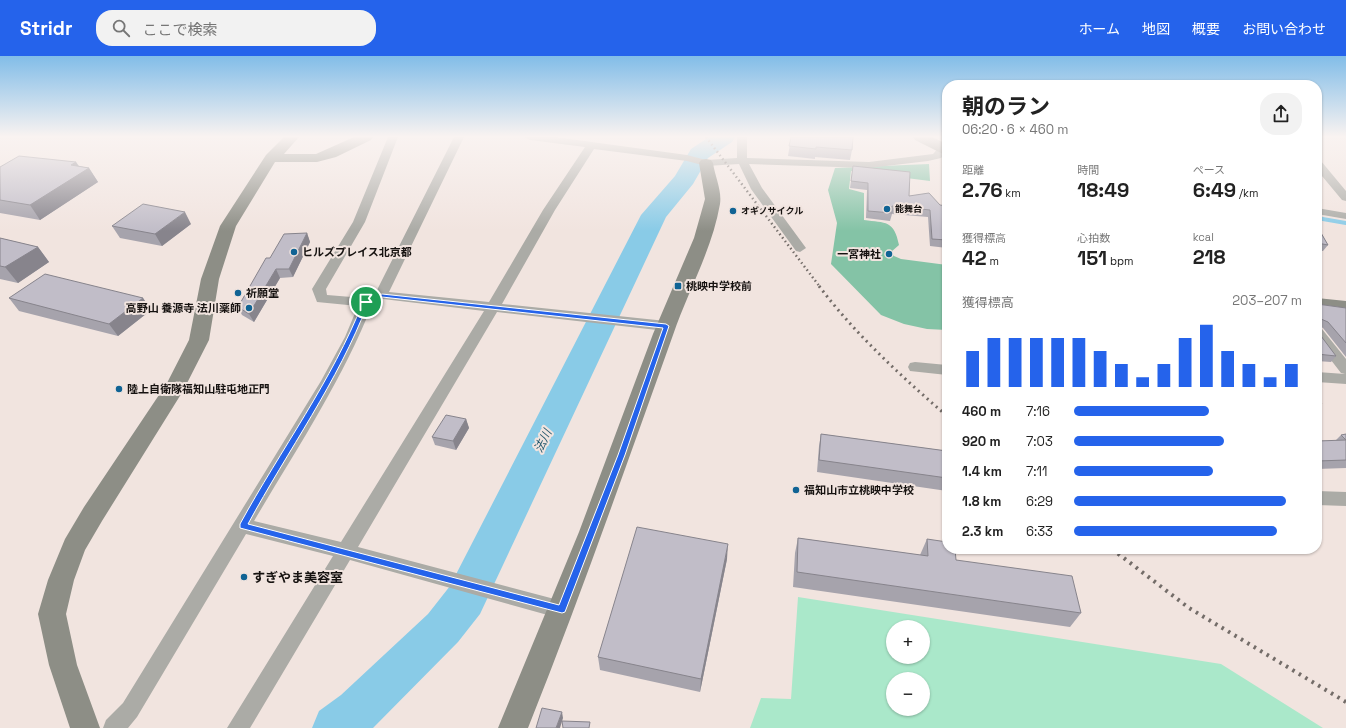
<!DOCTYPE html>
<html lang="ja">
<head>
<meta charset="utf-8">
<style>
  :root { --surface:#fff; --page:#f2f2f2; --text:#222; --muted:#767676; --accent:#2563eb }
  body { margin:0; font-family:"Space Grotesk","Noto Sans JP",sans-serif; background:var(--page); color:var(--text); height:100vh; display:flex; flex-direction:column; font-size:15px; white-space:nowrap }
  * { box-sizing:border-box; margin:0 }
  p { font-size:13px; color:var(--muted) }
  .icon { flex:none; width:22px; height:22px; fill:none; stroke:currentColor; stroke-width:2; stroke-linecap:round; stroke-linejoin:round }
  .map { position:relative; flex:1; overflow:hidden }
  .panel { position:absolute; left:942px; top:24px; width:380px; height:474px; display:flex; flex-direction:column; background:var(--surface); border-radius:16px; box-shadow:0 1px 3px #0004 }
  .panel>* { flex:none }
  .tools { position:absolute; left:886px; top:564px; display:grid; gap:8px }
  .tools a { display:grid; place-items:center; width:44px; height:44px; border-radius:50%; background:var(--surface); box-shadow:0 1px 3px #0004; font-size:20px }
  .pin { position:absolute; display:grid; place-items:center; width:34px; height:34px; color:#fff; margin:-17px; border:2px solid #fff; border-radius:50%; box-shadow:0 1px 4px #0007 }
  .round { display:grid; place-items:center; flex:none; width:42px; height:42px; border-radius:16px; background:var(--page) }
  .overview { display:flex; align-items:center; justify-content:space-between; height:68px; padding:0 20px }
  h1 { font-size:22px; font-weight:700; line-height:30px }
  .stats { display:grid; grid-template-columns:repeat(3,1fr); gap:6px; height:68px; padding:4px 20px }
  .stats div { display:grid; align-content:center }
  .stats b { font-size:20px; font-weight:700 }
  .stats small { font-size:11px; font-weight:400 }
  .stats p { font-size:11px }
  .chart { height:112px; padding:8px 20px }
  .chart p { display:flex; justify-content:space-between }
  .chart svg { width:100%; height:72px; margin-top:4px; stroke:var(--accent); stroke-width:6 }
  ul { padding:0 20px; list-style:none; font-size:13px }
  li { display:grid; grid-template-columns:64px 48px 1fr; align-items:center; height:30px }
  li i { height:10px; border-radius:5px; background:var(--accent) }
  header { display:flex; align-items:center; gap:24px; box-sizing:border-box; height:56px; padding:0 20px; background:var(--accent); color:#fff }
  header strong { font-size:19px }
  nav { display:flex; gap:22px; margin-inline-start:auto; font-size:14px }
  .search { width:280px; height:36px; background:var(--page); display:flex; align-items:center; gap:10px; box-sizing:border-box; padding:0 14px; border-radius:16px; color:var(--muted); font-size:15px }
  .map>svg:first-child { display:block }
  .green { fill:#aae8ca; fill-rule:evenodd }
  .forest { fill:#84c3a6 }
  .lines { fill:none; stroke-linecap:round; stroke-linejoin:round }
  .stream { stroke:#89cbe7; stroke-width:4 }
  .river { fill:#89cbe7; fill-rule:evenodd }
  .street { fill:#ababa6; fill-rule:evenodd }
  .secondary { fill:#8d8e86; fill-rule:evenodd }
  .rail-far2 { stroke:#736c68; stroke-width:2.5; stroke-dasharray:1.5 3; stroke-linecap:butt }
  .rail-far1 { stroke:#736c68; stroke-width:3; stroke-dasharray:2 4; stroke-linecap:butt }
  .rail { stroke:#736c68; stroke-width:4; stroke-dasharray:2.5 5; stroke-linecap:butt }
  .wall { fill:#a6a3ac }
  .shaded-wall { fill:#87848c }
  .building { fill:#c1bdc8; stroke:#87848c }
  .route { fill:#2563eb; stroke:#fff; fill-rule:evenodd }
  .poi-dot { fill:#106394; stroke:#f1e4df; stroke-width:1.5 }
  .labels { text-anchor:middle; stroke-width:4; stroke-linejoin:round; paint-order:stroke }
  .far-poi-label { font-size:9px; font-weight:bold; fill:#161210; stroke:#f1e4df; text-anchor:start }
  .poi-label { font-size:11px; font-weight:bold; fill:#161210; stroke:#f1e4df; text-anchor:start }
  .water-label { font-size:12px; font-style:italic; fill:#24586d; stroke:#f1e4df }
  .near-poi-label { font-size:13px; font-weight:bold; fill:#161210; stroke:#f1e4df; text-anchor:start }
</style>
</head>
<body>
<header>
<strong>Stridr</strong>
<div class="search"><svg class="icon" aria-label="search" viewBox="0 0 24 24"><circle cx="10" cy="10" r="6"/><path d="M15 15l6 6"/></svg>ここで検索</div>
<nav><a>ホーム</a><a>地図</a><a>概要</a><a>お問い合わせ</a></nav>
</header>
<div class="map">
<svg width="1346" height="672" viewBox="0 0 1346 672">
  <rect width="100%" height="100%" fill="#f1e4df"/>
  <path class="green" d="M798,541l423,67 102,64h-573l11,-30 30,1zM893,571h30v30h-30zM893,623h30v30h-30z"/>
  <path class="forest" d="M929,108l1,17 -79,-10 -2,18 15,4v27c22,3 30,0 35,25l-8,7 3,4 7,3 46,6v65l-20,-1 -23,-5 -23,-9 -50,-51 6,-41 -9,-33 7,-22z"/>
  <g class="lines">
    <path class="stream" d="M1317,162l29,5"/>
    <path class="river" d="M709,81h26l-3,5 -24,16 -15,26 -27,33 -186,397 -22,28 -85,86h-61l7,-17 22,-16 87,-81 22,-28 191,-371 34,-39 16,-27z"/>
    <path class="street" d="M388,81h10l-33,85 -39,67 1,6 37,3 12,-6 78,-155h10l-75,155 100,10 54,-92 42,-63 -55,-7 -5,-3h30l132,18 19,5 31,-2v-21h10v21l122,4 64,-8c5,-5 7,-10 14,-8v6l-6,6 -13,3 -59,7 -120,-4 13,24 44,60 -6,4 -4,-1 -45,-62 -12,-25 -33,2 -19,-5 -93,-12 -39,61 -53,94 164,17 5,2 2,3 -2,3 -5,2 -169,-19 -139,235 204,54 7,3 3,6 -3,6 -7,3 -212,-59 -100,168h-23l106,-172 -87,-22 -109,183 -9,11h-25l3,-8 17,-17 198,-322 24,-44 13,-31 -41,-4 -5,-13 41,-67zM383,243l101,12 -143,231 -87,-21c42,-71 88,-140 118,-216z
      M1317,104l4,1 25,30v10l-4,-1 -25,-30z
      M1317,152l29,5v6l-29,-5z
      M1317,271l5,2 24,30v25l-29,-2v-10l28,2 -4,-1 -24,-31z
      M915,306l32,3v10l-37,-4 -2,-4 2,-4z
      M1317,435l29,1v14l-29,-1z"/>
    <path class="secondary" d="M284,81h15l-15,17h32l38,-17h19l-2,3 -35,17 -19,5h-42l-39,64 -17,53 -10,61 -26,51 -81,130 -17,29 -11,30 -8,34 11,51 23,63h-30l-21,-63 -11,-51 10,-34 17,-41 19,-32 83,-124 22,-43 12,-61 19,-53 46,-71z
      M913,81h19l15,7v12l-32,-16z
      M706,103l5,1 2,3c2,14 9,27 7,41 -8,46 -32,87 -47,131 -47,131 -93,263 -145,393h-30l81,-196 74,-198 41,-96 11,-39 -6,-36 2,-3z
      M1317,242l29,3v12l-29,-3z"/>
    <path class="rail-far2" d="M706,81l114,150"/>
    <path class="rail-far1" d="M819,230c37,49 82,90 128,130"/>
    <path class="rail" d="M1112,493l77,59 157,94"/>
  </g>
  <path class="wall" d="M791,81l61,13 -2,10 -35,-3v2l-27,-3z
    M76,106l3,4 10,2 9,14 -58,38 -40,-7v-46z
    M853,110l56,30 31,9 7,1v42l-17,-2 -2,-29 -36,-3 -2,7 -24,-3 1,-28 -17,-2z
    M191,168l-29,22 -42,-8 -8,-12z
    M1317,170l11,19 -5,6h-6z
    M307,177l3,9 -17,35 -13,1 -26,44 -12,-7 -4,-8 32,-49z
    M0,182l38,9 11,15 -31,21 -18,-4z
    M9,242h134l8,12 -33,26 -99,-25z
    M1317,248l29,4v49l-23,-29 -2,-1v9l15,20 -5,6 -14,-1z
    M945,312l2,1v25h-2l-3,-17z
    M1317,342l5,6 -5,5z
    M466,363l3,9 -13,22 -21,-5 -3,-8z
    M821,378l126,17v40l-130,-19 2,-26z
    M1346,378v34l-29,1v-28h18l6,-6z
    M798,482l122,17 7,-16 29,21 125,53 -11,14 -277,-40 2,-34z
    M727,503l-27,133 -100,-22 -2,-13z"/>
  <path class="shaded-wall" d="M76,106l6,10 7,-4 9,14 -58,38 -10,-15 41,-40z
    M185,156l6,12 -29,22 -7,-12z
    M307,177l3,9 -17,35 -4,-8z
    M38,191l11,15 -31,21 -13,-16z
    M276,213l4,9 -26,44 -5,-8z
    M143,242l8,12 -33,26 -9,-12z
    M466,363l3,9 -13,22 -3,-9z
    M728,488l-1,15 -27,133 1,-13z
    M562,656l1,6 -3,10h-4z"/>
  <path class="building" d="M791,81h62l-1,13 -36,-3v2l-27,-3z
    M19,100l57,6 -5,3 18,3 -59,37 -30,-5v-33z
    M853,110l57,6 -1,24 20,-3 11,12 7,1v34l-15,-1 -2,-29 -38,-4v7l-24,-2v-28l-17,-2z
    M143,148l42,8 -30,22 -43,-8z
    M1317,170l11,19 -11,-2z
    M307,177l-18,36h-13l-27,45 -11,-7 28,-49h4l14,-24z
    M0,182l38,9 -33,20 -5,-1z
    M45,218l98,24 -34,26 -100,-26z
    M1317,248l29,4v35l-18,-21 -7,-3v17l15,20 -19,-2z
    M945,312l2,1v11z
    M1317,342l5,6h-5z
    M446,359l20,4 -13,22 -21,-4z
    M821,378l126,17v27l-128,-18z
    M1346,378v6l-5,-5z
    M1346,384v20l-29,1v-20z
    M637,471l91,17 -27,135 -103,-22z
    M798,482l130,18 -1,-17 20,3v7h8l1,11 116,16 9,37 -284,-41z
    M542,652l20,4 -6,16h-20z
    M562,665l28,1 -1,6h-26z"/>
  <linearGradient id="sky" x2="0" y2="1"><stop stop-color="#82bde8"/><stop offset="0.46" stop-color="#f9f3f1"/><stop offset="1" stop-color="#f9f3f1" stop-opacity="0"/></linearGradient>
  <rect width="1346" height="175" fill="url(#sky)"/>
  <path class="route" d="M382,238l284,30 3,2 -44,129 -60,157 -3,1 -322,-85v-4c41,-75 92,-143 123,-222zM382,241l281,31 -45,127 -59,150 -311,-81c40,-74 90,-142 120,-221z"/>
  <g class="poi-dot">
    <circle cx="887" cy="153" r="4"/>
    <circle cx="733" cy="155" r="4"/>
    <circle cx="294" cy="196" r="4"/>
    <circle cx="889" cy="198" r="4"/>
    <rect x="674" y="226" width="8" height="8" rx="2"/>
    <circle cx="238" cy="237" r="4"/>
    <circle cx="249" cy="252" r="4"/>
    <circle cx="119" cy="333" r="4"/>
    <circle cx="796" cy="434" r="4"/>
    <circle cx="244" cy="521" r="4"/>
  </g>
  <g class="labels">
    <g class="far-poi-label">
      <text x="895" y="156">能舞台</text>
      <text x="741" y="158">オギノサイクル</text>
    </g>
    <g class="poi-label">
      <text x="302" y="200">ヒルズプレイス北京都</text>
      <text x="881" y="202" text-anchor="end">一宮神社</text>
      <text x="686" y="234">桃映中学校前</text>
      <text x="246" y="241">祈願堂</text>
      <text x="241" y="256" text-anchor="end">高野山 養源寺 法川薬師</text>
      <text x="127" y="337">陸上自衛隊福知山駐屯地正門</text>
      <text x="804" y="438">福知山市立桃映中学校</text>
    </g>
    <g class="water-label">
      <text transform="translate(543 385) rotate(-64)" y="4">法川</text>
    </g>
    <g class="near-poi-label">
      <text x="252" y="526">すぎやま美容室</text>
    </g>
  </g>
</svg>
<div class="tools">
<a>+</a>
<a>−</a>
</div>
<div class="pin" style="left:366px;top:246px;background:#1e9e55"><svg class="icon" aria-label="arrive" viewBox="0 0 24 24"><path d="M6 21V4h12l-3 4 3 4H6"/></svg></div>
<section class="panel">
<div class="overview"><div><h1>朝のラン</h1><p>06:20 · 6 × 460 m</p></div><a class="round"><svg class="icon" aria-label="share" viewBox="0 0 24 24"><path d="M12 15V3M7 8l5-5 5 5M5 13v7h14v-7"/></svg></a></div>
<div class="stats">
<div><p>距離</p><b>2.76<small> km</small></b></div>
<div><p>時間</p><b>18:49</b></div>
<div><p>ペース</p><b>6:49<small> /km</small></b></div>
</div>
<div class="stats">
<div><p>獲得標高</p><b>42<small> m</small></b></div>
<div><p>心拍数</p><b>151<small> bpm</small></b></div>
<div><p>kcal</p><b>218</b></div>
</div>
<div class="chart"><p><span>獲得標高</span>203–207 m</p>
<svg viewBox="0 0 160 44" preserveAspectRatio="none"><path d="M5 44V22M15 44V14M25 44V14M35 44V14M45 44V14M55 44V14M65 44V22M75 44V30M85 44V38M95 44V30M105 44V14M115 44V6M125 44V22M135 44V30M145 44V38M155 44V30"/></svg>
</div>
<ul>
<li><b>460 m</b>7:16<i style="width:59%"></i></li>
<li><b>920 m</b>7:03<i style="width:66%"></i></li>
<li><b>1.4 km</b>7:11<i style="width:61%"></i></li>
<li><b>1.8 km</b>6:29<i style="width:93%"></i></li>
<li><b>2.3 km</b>6:33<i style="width:89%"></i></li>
</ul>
</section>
</div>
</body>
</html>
